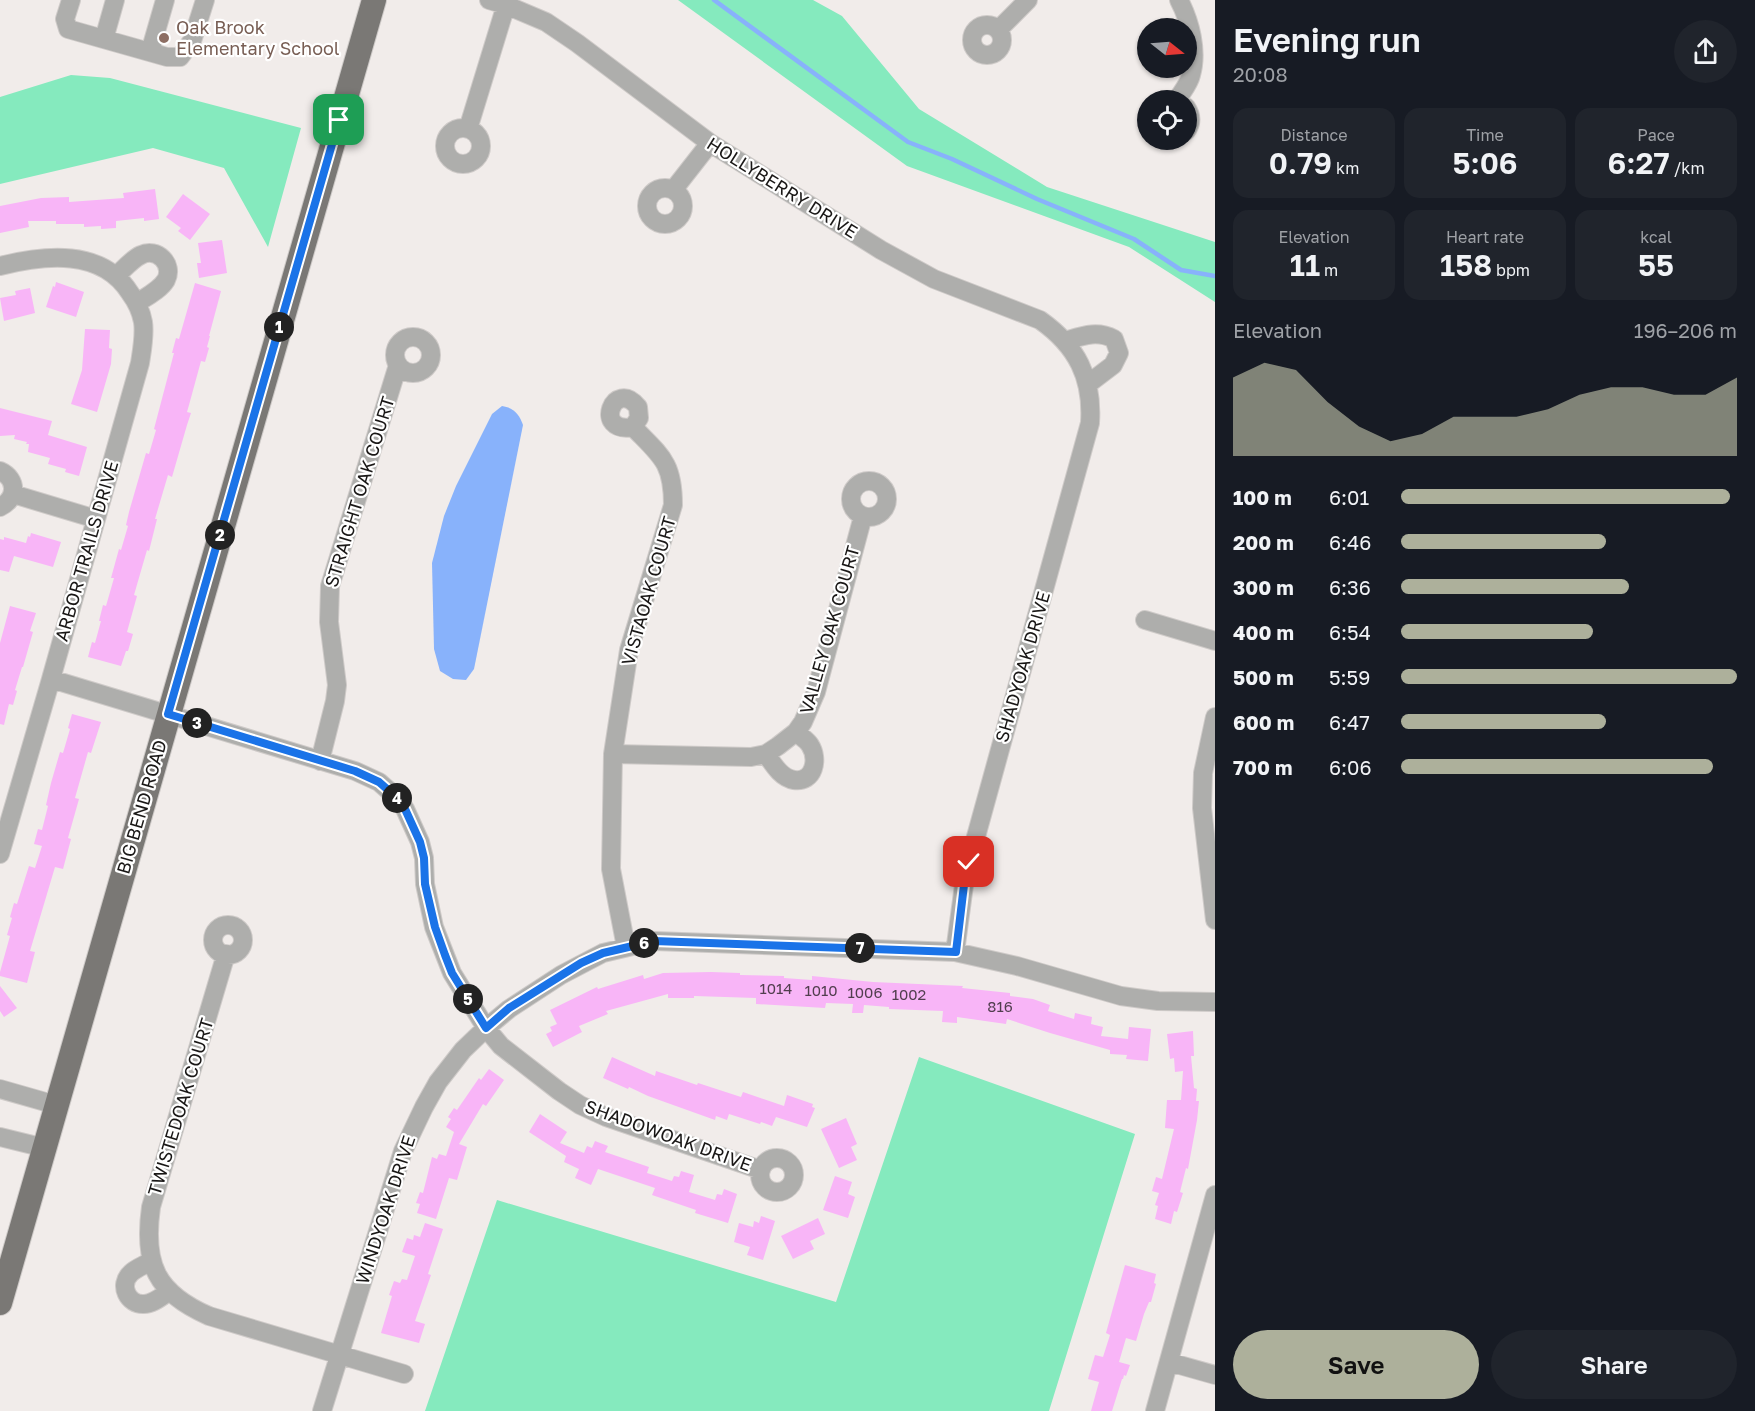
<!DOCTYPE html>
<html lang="en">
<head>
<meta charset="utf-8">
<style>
  :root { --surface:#171b24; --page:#20242c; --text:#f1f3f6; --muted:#9ea1a6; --accent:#adb09b }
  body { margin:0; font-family:"Golos Text",sans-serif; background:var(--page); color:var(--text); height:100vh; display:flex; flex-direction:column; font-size:22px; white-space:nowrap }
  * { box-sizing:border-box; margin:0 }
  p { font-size:20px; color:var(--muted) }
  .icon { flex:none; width:33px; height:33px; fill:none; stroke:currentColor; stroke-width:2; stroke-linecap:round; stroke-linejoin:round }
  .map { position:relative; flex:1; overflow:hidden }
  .panel { display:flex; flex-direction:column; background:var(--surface); width:540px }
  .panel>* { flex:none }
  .needle { width:39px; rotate:107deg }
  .buttons { position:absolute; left:1137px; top:18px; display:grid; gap:12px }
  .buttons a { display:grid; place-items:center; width:60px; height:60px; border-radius:50%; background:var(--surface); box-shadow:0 2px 4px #0004; font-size:30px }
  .pin { position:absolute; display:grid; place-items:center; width:51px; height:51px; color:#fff; margin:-26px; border-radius:12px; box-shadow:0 3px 9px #0006 }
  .km { position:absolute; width:30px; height:30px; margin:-15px; border-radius:50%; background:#222; color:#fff; font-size:16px; line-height:30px; text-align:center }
  .round { display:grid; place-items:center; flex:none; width:63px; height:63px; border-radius:32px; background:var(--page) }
  .overview { display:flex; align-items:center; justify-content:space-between; height:102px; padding:0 18px }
  h1 { font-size:33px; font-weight:600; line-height:45px }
  .metrics { display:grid; grid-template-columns:repeat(3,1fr); gap:9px; height:102px; padding:6px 18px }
  .metrics div { display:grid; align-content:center; border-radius:15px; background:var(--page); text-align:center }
  .metrics b { font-size:30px; font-weight:600 }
  .metrics small { font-size:16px; font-weight:400 }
  .metrics p { font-size:16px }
  .chart { height:168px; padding:12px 18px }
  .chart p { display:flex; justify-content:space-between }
  .chart svg { width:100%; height:108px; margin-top:6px; fill:var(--accent); opacity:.7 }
  .primary-button { display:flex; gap:12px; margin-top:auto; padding:12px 18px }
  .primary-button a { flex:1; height:69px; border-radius:36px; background:var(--accent); color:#111; font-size:24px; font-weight:600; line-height:69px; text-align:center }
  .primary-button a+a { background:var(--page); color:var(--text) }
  ul { padding:0 18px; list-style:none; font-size:20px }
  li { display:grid; grid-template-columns:96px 72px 1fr; align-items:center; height:45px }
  li i { height:15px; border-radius:8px; background:var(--accent) }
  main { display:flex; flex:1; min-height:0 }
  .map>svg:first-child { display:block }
  .green { fill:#85eabe }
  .water { fill:#88b2fb }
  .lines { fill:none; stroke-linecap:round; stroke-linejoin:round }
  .stream { stroke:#88b2fb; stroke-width:4.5 }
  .building { fill:#f8b5f7 }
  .minor-casing { stroke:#cecac8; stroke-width:20 }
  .major-casing { stroke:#cecac8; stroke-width:26 }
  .minor { stroke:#aeaeac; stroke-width:18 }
  .major { stroke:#7a7875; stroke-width:24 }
  .route-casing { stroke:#fff; stroke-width:12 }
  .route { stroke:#1a73e8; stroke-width:8 }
  .education-dot { fill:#8d6e63; stroke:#fff; stroke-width:2 }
  .labels { text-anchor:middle; stroke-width:4.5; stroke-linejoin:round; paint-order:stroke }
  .number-label { font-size:15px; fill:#513e4e }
  .education-label { font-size:18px; fill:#785e54; stroke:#fff; text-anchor:start }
  .street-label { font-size:18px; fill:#191716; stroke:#fff }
</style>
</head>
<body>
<main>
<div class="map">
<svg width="1215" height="1411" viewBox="0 0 1215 1411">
  <rect width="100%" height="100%" fill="#f1ecea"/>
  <path class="green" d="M678,0h135l29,16 77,93 128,78 168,55v60l-86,-55 -222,-81z
    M71,75l39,3 191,50 -33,119 -44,-79 -71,-20 -153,36v-87z
    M919,1057l216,77 -86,277h-624l72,-211 339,102z"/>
  <path class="water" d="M502,406c12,2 17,8 21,19l-49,244 -8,11 -13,-1 -13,-8 -6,-22 -2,-86 12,-47 12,-30 36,-72z"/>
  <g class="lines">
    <path class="stream" d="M714,0l194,142 44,17 85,40 97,40 47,31 34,6"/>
  </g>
  <path class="building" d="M155,189l4,30 -15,2v-3l-28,3v7l-15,1v-3l-17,1v-3h-28v-3h-28l1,6 -29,6v-27l41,-8 28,-1v5l55,-4 -1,-5z
    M183,194l27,20 -20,26 -12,-9 3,-3 -15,-11z
    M222,240l5,33 -28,5 -2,-15h4l-3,-20z
    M56,282l28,10 -8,25 -30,-10 7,-21 2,1z
    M195,283l26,8 -12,45h1l-3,11 2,1 -4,14 -4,-1 -12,44 -2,7 4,1 -4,12 -15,52 -4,-2 -13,44h2l-8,32 -2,-1 -13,45 3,1 -10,36 6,2 -5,17h-2l-5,15 -33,-9 4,-15 3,1 6,-22h-2l4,-16 3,1 8,-28h-3l8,-29 2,1 7,-24 -2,-1 3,-13 17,-59 3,1 7,-24 -2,-1 20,-76h-2l4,-15 3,1z
    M30,288l5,25 -31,8 -4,-23 16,-3 -1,-4z
    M85,329l25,1 -1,18 3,1 -1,15 -14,48 -26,-8 11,-34z
    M0,408l52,13 -4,14 39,12 -8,29 -14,-4 1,-3 -18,-5 2,-6 -22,-6 1,-8h-3l1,-2 -13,-3 1,-4 -15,1z
    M31,533l30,9 -8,25 -39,-11 -5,16 -9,-2v-31l4,1v-3l22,6 2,-7 2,1z
    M10,606l26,7 -6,18 3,1 -10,35h-1l-7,23 2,1 -4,14 -4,-1 -5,21 -4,-1v-81z
    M72,714l29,8 -10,31 -3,-1 -13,46 4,1 -11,39 3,1 -8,30 -8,-2 -11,37 -14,47 5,1 -8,31 -27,-7v-4l10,-36 -3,-1 5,-17 -2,-1 4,-14 3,1 12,-38 6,2 7,-22 -8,-2 4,-15 4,1 6,-24 -2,-1 5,-22 9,-31 3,1 7,-24 -2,-1z
    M711,972l29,1v2l44,1v2l28,2v-4l61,6 90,4 -1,2 48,5v3l23,3 17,6 -2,6 26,8 1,-6 17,4 -1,7 12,3 -2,9 27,3 1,-12 22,2 -3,32 -22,-2 1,-4 -17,-1v-4l-60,-17 -43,-14 -1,5 -49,-7v6l-15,-1 1,-11 -54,-2v-2l-25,-2 -1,8h-11l1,-9 -27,-1 -1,5 -69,-4v-6l-62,-2v2h-26v-4l-62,17 2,3 -29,12 3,6 -29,15 -7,-13 6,-3 -2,-4 7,-3 -7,-14 47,-23 1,2 45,-14 1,4 19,-6z
    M0,986l17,22 -13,9 -4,-6z
    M1193,1031l1,25h-3l3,32 3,1 -1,12h3l-2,19 -9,49 -2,-1 -6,24 3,1 -6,19 -3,-1 -3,13 -16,-5 3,-13 -3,-1 4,-12 -7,-2 4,-14 6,2 12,-50 -9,-1 2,-28h14l2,-29 -8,1 -1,-14 -4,1 -3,-25z
    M612,1057l43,19 1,-5 41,14 1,-2 43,14 2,-5 41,14 3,-11 26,9 -1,3 3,1 -8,19 -31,-10 -4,9 -11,-4 -1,2 -31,-10 -2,6 -11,-4 -1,4 -67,-24 -19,-9 -1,2 -25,-11z
    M489,1069l15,11 -18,26 -3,-2 -24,40 8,3 -10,33 -8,-2 -13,41 -19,-6 3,-9 -4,-1 4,-11 3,1 9,-36 5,2 2,-5 7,2 8,-24 -8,-5 5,-8 -3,-2 6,-9 3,2 22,-32 2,2z
    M540,1114l27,18 -7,11 24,10 3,-7 5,2 3,-7 13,5 -3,6 44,15 -2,6 25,8 2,-5 5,1 2,-6 13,4 -5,17 26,8 2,-6 5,1 2,-6 13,5 -9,29 -33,-10 1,-3 -44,-15 3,-7 -57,-19 -7,16 -16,-7 4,-9 -15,-7 2,-6 -37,-24z
    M846,1118l11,26 -6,3 6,13 -18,8 -18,-39z
    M835,1176l17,6 -4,12 7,3 -7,21 -25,-8z
    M761,1216l14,5 -12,39 -16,-5 3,-8 -16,-5 5,-19 14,4 1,-6 5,2z
    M818,1218l7,16 -15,7 4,8 -21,10 -12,-23z
    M425,1223l18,6 -15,45 3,1 -16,46 10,3 -6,19 -38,-10 11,-37 -3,-1 5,-14 6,2 2,-4 5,1 8,-24 -13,-4 5,-14 6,2 1,-5 6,2z
    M1125,1265l31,9 -2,9 2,1 -5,18h-2l-5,12 -8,27 -10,-3 -7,24 11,3 -4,11 -2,-1 -1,4h-1l-10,32h-21l8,-29 -11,-3 7,-24 8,2 7,-22 -4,-2z"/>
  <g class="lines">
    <defs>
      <path id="minor" d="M71,0l-6,19 3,10 99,28h13l12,-16 13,-41
        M489,0l17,5 40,17 31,21 133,100 171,107 53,29 106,41c37,26 53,58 50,103l-121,439 -5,23 -9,67
        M972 40a15 15 0 1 1 30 0a15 15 0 1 1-30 0Z
        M998,30l30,-30
        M104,39l11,-39
        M150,52l15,-52
        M1177,100c4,-7 12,-16 14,-25 7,-24 -1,-54 -12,-75
        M1186,107c6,9 6,16 0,24
        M445 146a18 18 0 1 1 36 0a18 18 0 1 1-36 0Z
        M468,129l38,-124
        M647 206a18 18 0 1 1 36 0a18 18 0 1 1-36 0Z
        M674,189l36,-46
        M0,266c44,-11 102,-18 130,27 6,8 11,18 13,29 2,13 -1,28 -3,41l-89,316 304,92 24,11 17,15 9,12 15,33 4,16 1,26 9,43 18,46 34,55 15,18 58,45 21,14 26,12 155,53
        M116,276c8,-7 16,-17 25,-21 16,-8 33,9 25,25 -6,10 -20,17 -29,23
        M395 355a18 18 0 1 1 36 0a18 18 0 1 1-36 0Z
        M1065,341c17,-5 32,-11 49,-2l5,14 -6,12 -25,19
        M0,471c18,8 17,28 0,36
        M851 499a18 18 0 1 1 36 0a18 18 0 1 1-36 0Z
        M13,494l83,25
        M1145,620l70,21
        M1215,717l-12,56 -1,35 13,112
        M613,754l138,3 15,-3 12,-8 18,-14 7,-10 13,-30 47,-176
        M766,754c7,10 15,24 28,26 20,3 25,-21 16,-35 -3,-5 -10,-9 -14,-13
        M320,761l15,-60 2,-16 -8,-63 1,-36 68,-221
        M0,854l51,-175
        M213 940a15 15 0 1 1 30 0a15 15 0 1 1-30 0Z
        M626,947l-15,-78 2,-115 16,-104 44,-145c0,-43 -12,-49 -40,-78 -41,7 -19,-50 5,-20l1,11 -6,9
        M226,954l-75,253c-8,57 5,86 58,109l195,58
        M0,1089l56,16
        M0,1137l45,11
        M760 1175a17 17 0 1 1 34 0a17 17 0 1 1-34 0Z
        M151,1261c-6,4 -15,7 -20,12 -13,12 -3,32 13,31 9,0 18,-8 26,-13
        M1169,1362l46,13
        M322,1411l81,-260 21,-44 14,-25 25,-32 23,-22 23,-19 52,-34 42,-22 51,-12 301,11 62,14 104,30 37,5 57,1
        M1155,1411l60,-216"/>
      <path id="major" d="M0,1303l374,-1303"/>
    </defs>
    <use href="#minor" class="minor-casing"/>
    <use href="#major" class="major-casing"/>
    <use href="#minor" class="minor"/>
    <use href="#major" class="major"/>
  </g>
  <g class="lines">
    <defs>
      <path id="route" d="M339,120l-171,594 187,57 24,11 17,15 9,12 15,33 4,16 1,26 10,43 10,28 7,18 34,55 23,-20 72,-45 22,-10 51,-12 302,11 8,-67 5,-23"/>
    </defs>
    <use href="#route" class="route-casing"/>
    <use href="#route" class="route"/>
  </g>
  <circle class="education-dot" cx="164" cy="38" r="6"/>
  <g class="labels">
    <g class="number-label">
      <text x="776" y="994">1014</text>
      <text x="821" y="996">1010</text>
      <text x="865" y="998">1006</text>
      <text x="909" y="1000">1002</text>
      <text x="1000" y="1012">816</text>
    </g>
    <g class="education-label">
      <text x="176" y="34">Oak Brook<tspan x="176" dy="21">Elementary School</tspan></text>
    </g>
    <g class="street-label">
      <text transform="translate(782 188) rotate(32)" y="6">HOLLYBERRY DRIVE</text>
      <text transform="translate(360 492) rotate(-73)" y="6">STRAIGHT OAK COURT</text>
      <text transform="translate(87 551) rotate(-74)" y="6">ARBOR TRAILS DRIVE</text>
      <text transform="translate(649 591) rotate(-74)" y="6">VISTAOAK COURT</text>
      <text transform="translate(830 630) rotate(-74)" y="6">VALLEY OAK COURT</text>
      <text transform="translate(1023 667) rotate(-74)" y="6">SHADYOAK DRIVE</text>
      <text transform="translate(142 807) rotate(-74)" y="6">BIG BEND ROAD</text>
      <text transform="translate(181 1107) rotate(-73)" y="6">TWISTEDOAK COURT</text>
      <text transform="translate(668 1136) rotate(20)" y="6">SHADOWOAK DRIVE</text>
      <text transform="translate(386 1210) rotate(-72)" y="6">WINDYOAK DRIVE</text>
    </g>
  </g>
</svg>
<div class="buttons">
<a><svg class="needle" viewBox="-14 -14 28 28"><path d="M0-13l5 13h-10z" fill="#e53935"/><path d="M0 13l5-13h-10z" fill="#9ea1a6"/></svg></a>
<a><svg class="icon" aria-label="locate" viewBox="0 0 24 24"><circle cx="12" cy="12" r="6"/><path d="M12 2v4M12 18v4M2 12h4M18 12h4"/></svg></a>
</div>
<div class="pin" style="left:339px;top:120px;background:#1e9e55"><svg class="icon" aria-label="arrive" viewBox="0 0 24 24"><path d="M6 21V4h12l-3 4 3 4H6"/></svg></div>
<div class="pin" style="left:969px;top:862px;background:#d93025"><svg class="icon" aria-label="check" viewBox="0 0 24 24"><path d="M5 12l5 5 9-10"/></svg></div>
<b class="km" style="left:279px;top:327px">1</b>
<b class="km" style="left:220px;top:535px">2</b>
<b class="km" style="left:197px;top:723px">3</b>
<b class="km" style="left:397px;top:798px">4</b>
<b class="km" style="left:468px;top:999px">5</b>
<b class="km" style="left:644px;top:943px">6</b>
<b class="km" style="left:860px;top:948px">7</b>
</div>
<section class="panel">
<div class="overview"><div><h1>Evening run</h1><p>20:08</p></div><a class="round"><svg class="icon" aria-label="share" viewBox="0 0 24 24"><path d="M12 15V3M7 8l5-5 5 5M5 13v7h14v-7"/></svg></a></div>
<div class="metrics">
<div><p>Distance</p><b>0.79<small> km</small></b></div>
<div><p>Time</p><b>5:06</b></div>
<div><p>Pace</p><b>6:27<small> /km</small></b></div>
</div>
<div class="metrics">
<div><p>Elevation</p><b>11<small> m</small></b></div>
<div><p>Heart rate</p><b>158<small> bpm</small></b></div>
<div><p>kcal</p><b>55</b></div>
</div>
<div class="chart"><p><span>Elevation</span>196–206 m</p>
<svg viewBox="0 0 160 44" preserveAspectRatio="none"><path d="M0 44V12L10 6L20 9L30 22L40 32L50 38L60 35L70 28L80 28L90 28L100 25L110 19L120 16L130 16L140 19L150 19L160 12V44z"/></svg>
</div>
<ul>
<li><b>100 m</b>6:01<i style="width:98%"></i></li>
<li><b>200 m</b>6:46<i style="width:61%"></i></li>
<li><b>300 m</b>6:36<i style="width:68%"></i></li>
<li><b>400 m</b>6:54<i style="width:57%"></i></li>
<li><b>500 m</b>5:59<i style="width:100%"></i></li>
<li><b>600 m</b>6:47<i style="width:61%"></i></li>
<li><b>700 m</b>6:06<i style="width:93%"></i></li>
</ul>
<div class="primary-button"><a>Save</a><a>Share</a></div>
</section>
</main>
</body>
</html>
